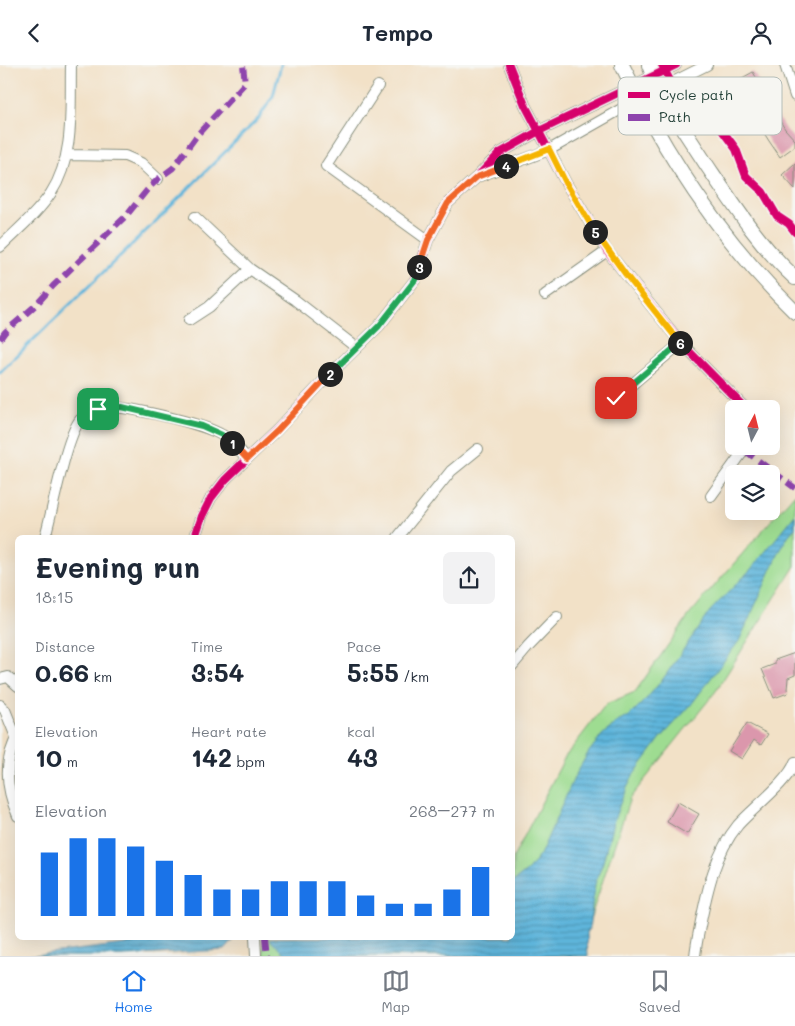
<!DOCTYPE html>
<html lang="en">
<head>
<meta charset="utf-8">
<style>
  :root { --surface:#fff; --page:#f2f2f3; --text:#1f2937; --muted:#747a83; --line:#e0e1e3; --accent:#1a73e8 }
  body { margin:0; font-family:Mali,sans-serif; background:var(--page); color:var(--text); height:100vh; display:flex; flex-direction:column; font-size:19px; white-space:nowrap }
  * { box-sizing:border-box; margin:0 }
  p { font-size:16px; color:var(--muted) }
  .icon { flex:none; width:28px; height:28px; fill:none; stroke:currentColor; stroke-width:2; stroke-linecap:round; stroke-linejoin:round }
  .map { position:relative; flex:1; overflow:hidden }
  .side { position:absolute; left:15px; top:470px; width:500px; height:405px; display:flex; flex-direction:column; background:var(--surface); border-radius:8px; box-shadow:0 5px 20px #0002 }
  .side>* { flex:none }
  .needle { width:32px; rotate:7deg }
  .controls { position:absolute; left:725px; top:335px; display:grid; gap:10px }
  .controls a { display:grid; place-items:center; width:55px; height:55px; border-radius:8px; background:var(--surface); box-shadow:0 5px 20px #0002; font-size:25px }
  .pin { position:absolute; display:grid; place-items:center; width:42px; height:42px; color:#fff; margin:-21px; border-radius:10px; box-shadow:0 2px 8px #0006 }
  .km { position:absolute; width:25px; height:25px; margin:-12px; border-radius:50%; background:#222; color:#fff; font-size:14px; line-height:25px; text-align:center }
  .round { display:grid; place-items:center; flex:none; width:52px; height:52px; border-radius:8px; background:var(--page) }
  .overview { display:flex; align-items:center; justify-content:space-between; height:85px; padding:0 20px }
  h1 { font-size:28px; font-weight:700; line-height:38px }
  .stats { display:grid; grid-template-columns:repeat(3,1fr); gap:8px; height:85px; padding:5px 20px }
  .stats div { display:grid; align-content:center }
  .stats b { font-size:25px; font-weight:700 }
  .stats small { font-size:14px; font-weight:400 }
  .stats p { font-size:14px }
  .chart { height:140px; padding:10px 20px }
  .chart p { display:flex; justify-content:space-between }
  .chart svg { width:100%; height:90px; margin-top:5px; stroke:var(--accent); stroke-width:6 }
  header { display:flex; justify-content:space-between; align-items:center; height:65px; padding:0 20px; background:var(--surface); font-size:22px; font-weight:700 }
  .menu { display:flex; justify-content:space-around; align-items:center; height:70px; border-top:1px solid var(--line); background:var(--surface); font-size:14px; color:var(--muted) }
  .menu a { display:grid; justify-items:center; gap:2px }
  .menu .selected { color:var(--accent) }
  .map>svg:first-child { display:block }
  .green { fill:#9edc91; stroke:#5e8c62 }
  .water { fill:url(#water-rules); stroke:#3e7988 }
  .lines { fill:none; stroke-linecap:round; stroke-linejoin:round }
  .stream { stroke:#5eb5db; stroke-width:3 }
  .building { fill:#db97ac }
  .street-casing { stroke:#888f7e; stroke-width:12 }
  .secondary-casing { stroke:#888f7e; stroke-width:16 }
  .street { stroke:#fff; stroke-width:10 }
  .secondary { stroke:#fff; stroke-width:14 }
  .quiet { stroke:#8e44ad; stroke-width:6; stroke-dasharray:12 6; stroke-linecap:butt }
  .cycleway-casing { stroke:#f6f6f2; stroke-width:11 }
  .cycleway { stroke:#d6006c; stroke-width:8 }
  .split-1-casing { stroke:#fff; stroke-width:10 }
  .split-2-casing { stroke:#fff; stroke-width:10 }
  .split-3-casing { stroke:#fff; stroke-width:10 }
  .split-4-casing { stroke:#fff; stroke-width:10 }
  .split-5-casing { stroke:#fff; stroke-width:10 }
  .split-6-casing { stroke:#fff; stroke-width:10 }
  .split-7-casing { stroke:#fff; stroke-width:10 }
  .split-1 { stroke:#22a559; stroke-width:6 }
  .split-2 { stroke:#f0652b; stroke-width:6 }
  .split-3 { stroke:#22a559; stroke-width:6 }
  .split-4 { stroke:#f0652b; stroke-width:6 }
  .split-5 { stroke:#f5b400; stroke-width:6 }
  .split-6 { stroke:#f5b400; stroke-width:6 }
  .split-7 { stroke:#22a559; stroke-width:6 }
  .key { fill:#f6f6f2; stroke:#b6beb9; stroke-width:1 }
  .key-label { font-size:14px; fill:#1f3d34 }
</style>
</head>
<body>
<header><svg class="icon" aria-label="back" viewBox="0 0 24 24"><path d="M15 5l-7 7 7 7"/></svg>Tempo<svg class="icon" aria-label="person" viewBox="0 0 24 24"><circle cx="12" cy="8" r="4"/><path d="M4 21q1-7 8-7t8 7"/></svg></header>
<div class="map">
<svg width="795" height="891" viewBox="0 0 795 891">
  <defs>
    <pattern id="water-rules" width="6" height="5" patternUnits="userSpaceOnUse" patternTransform="scale(1.25)"><rect width="6" height="5" fill="#5eb5db"/><path d="M0 2.5h6" fill="none" stroke="#4d94b2"/></pattern>
  </defs>
  <rect width="100%" height="100%" fill="#f6f6f2"/>
  <filter id="ink" filterUnits="userSpaceOnUse"><feTurbulence type="fractalNoise" baseFrequency=".02" numOctaves="2"/><feDisplacementMap in="SourceGraphic" scale="10" xChannelSelector="R" yChannelSelector="G"/><feConvolveMatrix kernelMatrix="1 2 1 2 8 2 1 2 1" color-interpolation-filters="sRGB"/></filter>
  <filter id="wash" filterUnits="userSpaceOnUse"><feTurbulence type="fractalNoise" baseFrequency=".0096" numOctaves="4" result="noise"/><feDisplacementMap in="SourceGraphic" scale="20" xChannelSelector="R" yChannelSelector="G"/><feGaussianBlur stdDeviation="1.12" result="paint"/><feColorMatrix in="noise" values="0 0 0 0 0 0 0 0 0 0 0 0 0 0 0 0 0 1.4 0 .05"/><feComposite in="paint" operator="in"/></filter>
  <g filter="url(#wash)">
    <rect width="100%" height="100%" fill="#f2e1c7"/>
    <path class="green" d="M795,428v73l-79,125 -86,107 -52,158h-314l-1,-18 249,-1 1,-79 52,-101 41,-53 29,-12 55,-78z"/>
    <path class="water" d="M795,450v13l-7,8 -10,19 -39,86 -49,65 -30,33 -26,35 -12,24 -9,25 -10,39 -8,22 -6,45 -2,3 1,24h-300l-17,-15v-3l241,-1 1,-55 15,-12 12,-15 34,-77 14,-25 14,-18 17,-14 9,-4 19,-19 16,-19 47,-68 42,-43z
      M175,873h57l1,3 -8,9 -103,6h-97z"/>
    <g class="lines">
      <path class="stream" d="M0,307l150,-145 109,-109 14,-22 8,-31"/>
    </g>
    <g id="blocks">
      <path class="building" d="M753,7l13,22 -2,1 21,34 10,11v6l-15,11 -11,-16 -36,-58z
        M795,98v26l-13,-14z
        M795,588v22l-7,3 -1,11 1,4 -14,5 -12,-29 13,-5v-4z
        M747,658l21,11 -7,11 -7,-5 -12,19 -13,-8z
        M678,737l21,12 -12,20 -20,-12z"/>
    </g>
  </g>
  <g filter="url(#ink)">
    <use href="#blocks" fill-opacity="0" stroke="#888f7e" stroke-width="1"/>
    <g class="lines">
      <defs>
        <path id="street" d="M509,0l16,40 41,78 41,68 74,92 65,66
          M785,0l10,31
          M378,21l-52,80 102,74
          M67,90l58,1 16,7 17,16
          M480,111l69,-26 90,-51 68,-34
          M195,152l55,52 45,31 62,48
          M0,182c17,-17 38,-34 51,-54 24,-37 19,-85 20,-128
          M545,230l62,-44
          M189,255l20,-13 41,-38
          M616,333l65,-55
          M711,431l36,-50
          M45,472c7,-24 21,-100 35,-117 5,-4 14,-10 20,-12 19,-5 105,16 122,27 10,6 18,15 25,24
          M195,472l7,-21 9,-18 14,-18 52,-50 53,-56 49,-48 36,-46 13,-40 20,-37 29,-26 23,-24 39,-22 137,-66
          M398,472l53,-66 27,-22
          M512,601l16,-19 29,-30
          M0,614l8,-2 10,9
          M0,640l5,5 11,27
          M18,670c-15,26 -12,54 0,81
          M255,872l1,19
          M695,891c1,-10 3,-20 5,-30 7,-35 15,-73 38,-101 14,-16 51,-44 57,-63"/>
        <path id="secondary" d="M622,0c44,91 101,177 173,247
          M649,0c13,35 37,68 57,99 27,40 54,82 89,114"/>
      </defs>
      <use href="#street" class="street-casing"/>
      <use href="#secondary" class="secondary-casing"/>
      <use href="#street" class="street"/>
      <use href="#secondary" class="secondary"/>
      <path class="quiet" d="M0,274l5,-7 32,-28 16,-18 74,-71 20,-25 11,-11 15,-11 25,-34 47,-51 -2,-18
        M744,385l51,38
        M265,872l2,19"/>
      <defs>
        <path id="cycleway" d="M509,0l16,40 41,78 41,68 74,92 65,66
          M662,0l13,25 23,6 12,18 26,35 10,27 17,16 14,24 12,8 6,8
          M195,472l7,-21 9,-18 14,-18 52,-50 53,-56 49,-48 36,-46 13,-40 20,-37 29,-26 23,-24 39,-22 137,-66"/>
      </defs>
      <use href="#cycleway" class="cycleway-casing"/>
      <use href="#cycleway" class="cycleway"/>
    </g>
  </g>
  <g class="lines" filter="url(#ink)">
    <defs>
      <path id="split-1" d="M98,344l24,-2 80,19 20,9 10,8"/>
      <path id="split-2" d="M232,378l15,16 30,-28 53,-57"/>
      <path id="split-3" d="M330,309l49,-48 36,-46 4,-13"/>
      <path id="split-4" d="M419,202l9,-27 20,-37 29,-26 29,-11"/>
      <path id="split-5" d="M506,101l43,-17 17,34 29,49"/>
      <path id="split-6" d="M595,167l31,43 54,68"/>
      <path id="split-7" d="M616,333l64,-55"/>
    </defs>
    <use href="#split-1" class="split-1-casing"/>
    <use href="#split-2" class="split-2-casing"/>
    <use href="#split-3" class="split-3-casing"/>
    <use href="#split-4" class="split-4-casing"/>
    <use href="#split-5" class="split-5-casing"/>
    <use href="#split-6" class="split-6-casing"/>
    <use href="#split-7" class="split-7-casing"/>
    <use href="#split-1" class="split-1"/>
    <use href="#split-2" class="split-2"/>
    <use href="#split-3" class="split-3"/>
    <use href="#split-4" class="split-4"/>
    <use href="#split-5" class="split-5"/>
    <use href="#split-6" class="split-6"/>
    <use href="#split-7" class="split-7"/>
  </g>
  <rect x="618" y="12" width="164" height="58" rx="8" class="key"/>
  <rect x="628" y="27" width="22" height="6" fill="#d6006c"/>
  <rect x="628" y="49" width="22" height="7" fill="#8e44ad"/>
  <g class="key-label">
    <text x="659" y="35">Cycle path</text>
    <text x="659" y="57">Path</text>
  </g>
</svg>
<div class="controls">
<a><svg class="needle" viewBox="-14 -14 28 28"><path d="M0-13l5 13h-10z" fill="#e53935"/><path d="M0 13l5-13h-10z" fill="#747a83"/></svg></a>
<a><svg class="icon" aria-label="layers" viewBox="0 0 24 24"><path d="M12 4l9 5-9 5-9-5zM3 14l9 5 9-5"/></svg></a>
</div>
<div class="pin" style="left:98px;top:344px;background:#1e9e55"><svg class="icon" aria-label="arrive" viewBox="0 0 24 24"><path d="M6 21V4h12l-3 4 3 4H6"/></svg></div>
<div class="pin" style="left:616px;top:333px;background:#d93025"><svg class="icon" aria-label="check" viewBox="0 0 24 24"><path d="M5 12l5 5 9-10"/></svg></div>
<b class="km" style="left:232px;top:378px">1</b>
<b class="km" style="left:330px;top:309px">2</b>
<b class="km" style="left:419px;top:202px">3</b>
<b class="km" style="left:506px;top:101px">4</b>
<b class="km" style="left:595px;top:167px">5</b>
<b class="km" style="left:680px;top:278px">6</b>
<section class="side">
<div class="overview"><div><h1>Evening run</h1><p>18:15</p></div><a class="round"><svg class="icon" aria-label="share" viewBox="0 0 24 24"><path d="M12 15V3M7 8l5-5 5 5M5 13v7h14v-7"/></svg></a></div>
<div class="stats">
<div><p>Distance</p><b>0.66<small> km</small></b></div>
<div><p>Time</p><b>3:54</b></div>
<div><p>Pace</p><b>5:55<small> /km</small></b></div>
</div>
<div class="stats">
<div><p>Elevation</p><b>10<small> m</small></b></div>
<div><p>Heart rate</p><b>142<small> bpm</small></b></div>
<div><p>kcal</p><b>43</b></div>
</div>
<div class="chart"><p><span>Elevation</span>268–277 m</p>
<svg viewBox="0 0 160 44" preserveAspectRatio="none"><path d="M5 44V13M15 44V6M25 44V6M35 44V10M45 44V17M55 44V24M65 44V31M75 44V31M85 44V27M95 44V27M105 44V27M115 44V34M125 44V38M135 44V38M145 44V31M155 44V20"/></svg>
</div>
</section>
</div>
<nav class="menu">
<a class="selected"><svg class="icon" aria-label="home" viewBox="0 0 24 24"><path d="M3 11l9-7 9 7M6 9v11h12V9"/></svg>Home</a>
<a><svg class="icon" aria-label="map" viewBox="0 0 24 24"><path d="M3 6l6-2 6 2 6-2v14l-6 2-6-2-6 2zM9 4v14M15 6v14"/></svg>Map</a>
<a><svg class="icon" aria-label="saved" viewBox="0 0 24 24"><path d="M7 4h10v16l-5-4-5 4z"/></svg>Saved</a>
</nav>
</body>
</html>
